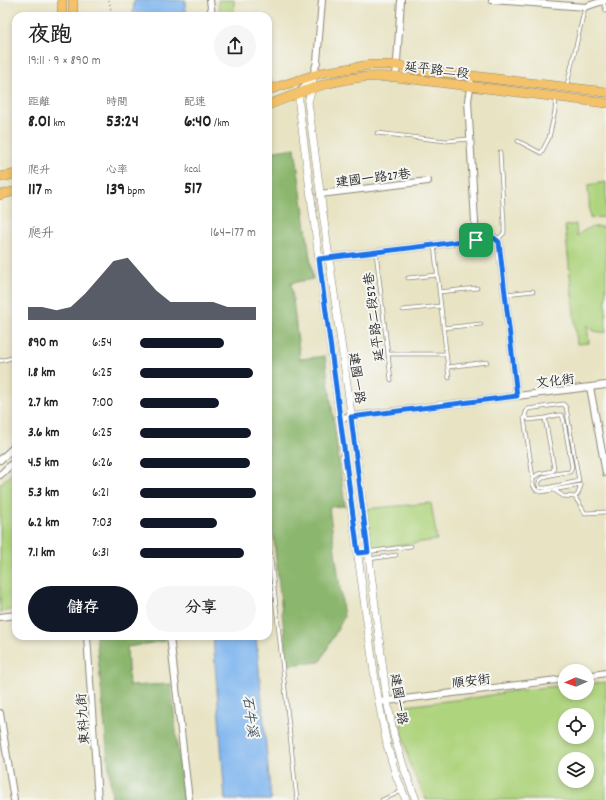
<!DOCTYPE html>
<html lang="zh-TW">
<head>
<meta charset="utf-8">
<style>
  :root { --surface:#fff; --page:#f6f6f6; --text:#222; --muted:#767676; --accent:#111827 }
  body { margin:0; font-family:Dekko,"LXGW WenKai TC",sans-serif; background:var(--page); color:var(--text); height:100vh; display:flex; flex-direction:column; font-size:15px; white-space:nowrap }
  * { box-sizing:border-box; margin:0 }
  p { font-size:13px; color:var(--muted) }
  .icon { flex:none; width:22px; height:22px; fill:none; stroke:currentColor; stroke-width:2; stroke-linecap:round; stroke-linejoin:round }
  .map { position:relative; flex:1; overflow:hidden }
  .panel { position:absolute; left:12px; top:12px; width:260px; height:628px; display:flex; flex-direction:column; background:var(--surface); border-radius:12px; box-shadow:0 2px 6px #0003 }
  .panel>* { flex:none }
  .needle { width:26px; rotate:268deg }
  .tools { position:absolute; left:558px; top:664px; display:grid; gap:8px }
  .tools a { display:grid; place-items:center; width:36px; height:36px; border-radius:50%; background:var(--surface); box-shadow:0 2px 6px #0003; font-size:20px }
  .pin { position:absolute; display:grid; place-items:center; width:34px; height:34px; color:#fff; margin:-17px; border-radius:8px; box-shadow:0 2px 6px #0006 }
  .round { display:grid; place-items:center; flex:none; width:42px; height:42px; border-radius:21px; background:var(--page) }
  .headline { display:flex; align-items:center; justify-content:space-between; height:68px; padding:0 16px }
  h1 { font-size:22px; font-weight:700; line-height:30px }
  .stats { display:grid; grid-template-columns:repeat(3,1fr); gap:6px; height:68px; padding:4px 16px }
  .stats div { display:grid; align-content:center }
  .stats b { font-size:17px; font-weight:700 }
  .stats small { font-size:11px; font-weight:400 }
  .stats p { font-size:11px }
  .chart { height:112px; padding:8px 16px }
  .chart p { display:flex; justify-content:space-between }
  .chart svg { width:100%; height:72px; margin-top:4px; fill:var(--accent); opacity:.7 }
  .action { display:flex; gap:8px; margin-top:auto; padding:8px 16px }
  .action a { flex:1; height:46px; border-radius:24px; background:var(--accent); color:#fff; font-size:16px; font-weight:700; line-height:46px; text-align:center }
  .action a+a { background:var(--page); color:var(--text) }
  ul { padding:0 16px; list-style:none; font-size:13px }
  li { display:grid; grid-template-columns:64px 48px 1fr; align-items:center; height:30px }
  li i { height:10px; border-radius:5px; background:var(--accent) }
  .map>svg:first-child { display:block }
  .green { fill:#afd47e; stroke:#6d8054; fill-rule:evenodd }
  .forest { fill:#8bb66d; stroke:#5b704c }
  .water { fill:#80b6ef; stroke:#56708d }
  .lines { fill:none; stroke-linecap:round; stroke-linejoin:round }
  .service-casing { stroke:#8a8777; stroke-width:4.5 }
  .minor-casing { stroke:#8a8777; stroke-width:8 }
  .tertiary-casing { stroke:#8a8777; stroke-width:8 }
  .primary-casing { stroke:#8a8777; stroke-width:10 }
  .path { stroke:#8a8777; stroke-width:1.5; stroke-dasharray:1 3; stroke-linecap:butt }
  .service { stroke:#fff; stroke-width:3 }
  .minor { stroke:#fff; stroke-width:6 }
  .tertiary { stroke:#fff; stroke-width:7 }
  .primary { stroke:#f3c26a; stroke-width:9 }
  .route-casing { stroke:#fff; stroke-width:8 }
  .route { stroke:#1a73e8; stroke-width:5 }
  .labels { text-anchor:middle; stroke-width:4; stroke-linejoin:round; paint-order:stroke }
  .street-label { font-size:13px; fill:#2b2b2b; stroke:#f6f6f2 }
  .water-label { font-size:14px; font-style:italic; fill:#456; stroke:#f6f6f2 }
</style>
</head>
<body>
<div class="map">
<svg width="606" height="800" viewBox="0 0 606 800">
  <rect width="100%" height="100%" fill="#f6f6f2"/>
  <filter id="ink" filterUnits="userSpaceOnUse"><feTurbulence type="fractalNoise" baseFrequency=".025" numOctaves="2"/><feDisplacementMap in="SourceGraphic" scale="8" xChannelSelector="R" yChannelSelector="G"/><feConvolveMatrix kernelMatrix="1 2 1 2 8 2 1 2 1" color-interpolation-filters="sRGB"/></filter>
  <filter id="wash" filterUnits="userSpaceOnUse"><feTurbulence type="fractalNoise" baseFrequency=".012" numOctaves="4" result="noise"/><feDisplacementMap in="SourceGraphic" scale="16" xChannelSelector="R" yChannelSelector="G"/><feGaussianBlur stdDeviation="0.9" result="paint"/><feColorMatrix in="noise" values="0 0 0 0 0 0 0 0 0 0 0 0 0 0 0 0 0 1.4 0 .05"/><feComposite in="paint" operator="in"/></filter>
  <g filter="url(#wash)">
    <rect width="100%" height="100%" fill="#e8e3c3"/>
    <path class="green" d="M218,0h16v16h-14z
      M606,182v35l-16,1 -2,-33z
      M576,224l1,12c10,-9 16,-10 29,-9v106l-12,-2 -7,-6 2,18 -12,1 -12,-118z
      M16,469v140l-16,3v-128l8,-7z
      M431,503l6,37 -65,9h-2l-6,-40z
      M606,682v118h-180l-16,-35 -12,-52 7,-7 75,-9 33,-6 52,-6v8h22v-9zM565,715h22v22h-22zM565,759h22v22h-22z"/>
    <path class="forest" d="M295,148l18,131 -22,4 9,76 25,-3 20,150 -16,1 15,110 -24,45 -32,3 -20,-177v-336z
      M96,636h69v5l-38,6 2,39 42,-2 12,116h-71z"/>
    <path class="water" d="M134,0h52l-1,4 2,12h-54z
      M213,636h43l15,164h-46z"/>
  </g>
  <g filter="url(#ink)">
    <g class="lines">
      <defs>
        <path id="service" d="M603,1l3,10
          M268,75l3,12
          M567,85l18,-78
          M377,133l69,8 24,-2
          M518,141l23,12 8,-15 6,-27 1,-12
          M497,240l7,-7v-9l-4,-72
          M434,245l15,133
          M376,252l15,128
          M408,278l29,-3
          M439,292l38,-4
          M506,294l27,-3
          M403,310l38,-4
          M443,328l38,-4
          M388,354h58
          M0,361l16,-4
          M448,367l39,-5
          M525,416l-1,2 9,60
          M545,418l13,-3h4l2,7 8,45 -2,5c-8,1 -38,3 -30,16h6l33,-7 -13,-74 -3,-3 -35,5 -2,3 -1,4 4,4 16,-2 9,50 -1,3 -15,3 -5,4v7l3,5 5,2 40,-7 -3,9 -3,3 -12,-1 -9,-6
          M575,497l10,16 21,-1
          M268,532l29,268
          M359,553l52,-7
          M369,559l27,-4
          M382,800l20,-9"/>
        <path id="minor" d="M210,0l2,16
          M492,0l93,7 21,-7
          M396,77l5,-77
          M471,83l-3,17 8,140
          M300,92l13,-17 4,-13 5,-62
          M320,194l108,-13
          M319,259l115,-14 49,-6 12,-1 4,4 18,154
          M590,387l16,86
          M340,418l266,-33
          M0,460l12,-11 4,-5
          M0,475l16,-15
          M0,617l16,-2
          M87,636l11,164
          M170,636l19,164
          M587,676l19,-3
          M379,702l91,-11 95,-12
          M0,713l14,87"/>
        <path id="tertiary" d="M313,75l-1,13 -4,14 21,156 20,140 38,303 7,35 10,32 12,32
          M299,94v11l52,400 25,182 11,58 9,30 10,25"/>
        <path id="primary" d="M62,0v16
          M73,0v16
          M268,90l53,-17 49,-8h27l17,4 192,23
          M268,105c25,-9 50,-21 76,-25 17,-4 35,-4 52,-3l210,26
          M0,177l16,-3
          M0,195l16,-4"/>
      </defs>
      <use href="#service" class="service-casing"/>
      <use href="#minor" class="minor-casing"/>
      <use href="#tertiary" class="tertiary-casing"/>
      <use href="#primary" class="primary-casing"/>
      <path class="path" d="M109,0l3,16"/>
      <use href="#service" class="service"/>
      <use href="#minor" class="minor"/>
      <use href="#tertiary" class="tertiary"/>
      <use href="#primary" class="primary"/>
    </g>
  </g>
  <g class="lines" filter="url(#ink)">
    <defs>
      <path id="route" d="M483,238h11l5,4 18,154 -166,21 17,135 -10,1 -39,-294 115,-14z"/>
    </defs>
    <use href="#route" class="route-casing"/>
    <use href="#route" class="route"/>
  </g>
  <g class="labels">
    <g class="street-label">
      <text transform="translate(437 69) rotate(7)" y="5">延平路二段</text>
      <text transform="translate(373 177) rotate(-7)" y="5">建國一路27巷</text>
      <text transform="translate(373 317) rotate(-97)" y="5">延平路二段52巷</text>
      <text transform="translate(358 378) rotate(82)" y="5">建國一路</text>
      <text transform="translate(555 380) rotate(-7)" y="5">文化街</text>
      <text transform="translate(471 680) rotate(-7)" y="5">順安街</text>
      <text transform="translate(400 699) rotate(81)" y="5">建國一路</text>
      <text transform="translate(82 719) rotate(-94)" y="5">東科九街</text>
    </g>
    <g class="water-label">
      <text transform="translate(251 716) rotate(82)" y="5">石牛溪</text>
    </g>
  </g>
</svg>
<div class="tools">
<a><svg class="needle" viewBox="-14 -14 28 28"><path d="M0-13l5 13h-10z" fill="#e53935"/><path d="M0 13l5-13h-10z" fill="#767676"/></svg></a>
<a><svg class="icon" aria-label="locate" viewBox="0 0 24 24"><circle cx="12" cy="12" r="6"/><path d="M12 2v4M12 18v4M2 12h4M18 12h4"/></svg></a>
<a><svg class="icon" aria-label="layers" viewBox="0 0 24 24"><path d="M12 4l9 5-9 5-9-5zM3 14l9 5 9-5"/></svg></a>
</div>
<div class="pin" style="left:476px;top:240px;background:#1e9e55"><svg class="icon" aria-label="arrive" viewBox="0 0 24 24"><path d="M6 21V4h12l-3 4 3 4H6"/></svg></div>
<section class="panel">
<div class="headline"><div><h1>夜跑</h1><p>19:11 · 9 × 890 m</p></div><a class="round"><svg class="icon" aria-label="share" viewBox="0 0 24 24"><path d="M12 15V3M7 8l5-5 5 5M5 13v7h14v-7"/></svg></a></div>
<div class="stats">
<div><p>距離</p><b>8.01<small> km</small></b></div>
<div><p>時間</p><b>53:24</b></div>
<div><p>配速</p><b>6:40<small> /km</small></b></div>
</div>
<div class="stats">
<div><p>爬升</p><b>117<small> m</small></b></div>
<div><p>心率</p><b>139<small> bpm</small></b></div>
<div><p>kcal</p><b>517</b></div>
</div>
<div class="chart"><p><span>爬升</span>164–177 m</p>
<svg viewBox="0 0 160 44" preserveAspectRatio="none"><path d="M0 44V36L10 36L20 38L30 36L40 28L50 18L60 8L70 6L80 16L90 26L100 33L110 33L120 33L130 33L140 36L150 36L160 36V44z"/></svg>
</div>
<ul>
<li><b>890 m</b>6:54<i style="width:72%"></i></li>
<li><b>1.8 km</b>6:25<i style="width:97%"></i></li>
<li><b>2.7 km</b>7:00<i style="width:68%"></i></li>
<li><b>3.6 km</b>6:25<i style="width:96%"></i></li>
<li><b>4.5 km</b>6:26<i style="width:95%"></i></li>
<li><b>5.3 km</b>6:21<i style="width:100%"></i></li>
<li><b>6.2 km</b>7:03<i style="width:66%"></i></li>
<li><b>7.1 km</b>6:31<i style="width:90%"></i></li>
</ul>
<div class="action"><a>儲存</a><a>分享</a></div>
</section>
</div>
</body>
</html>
